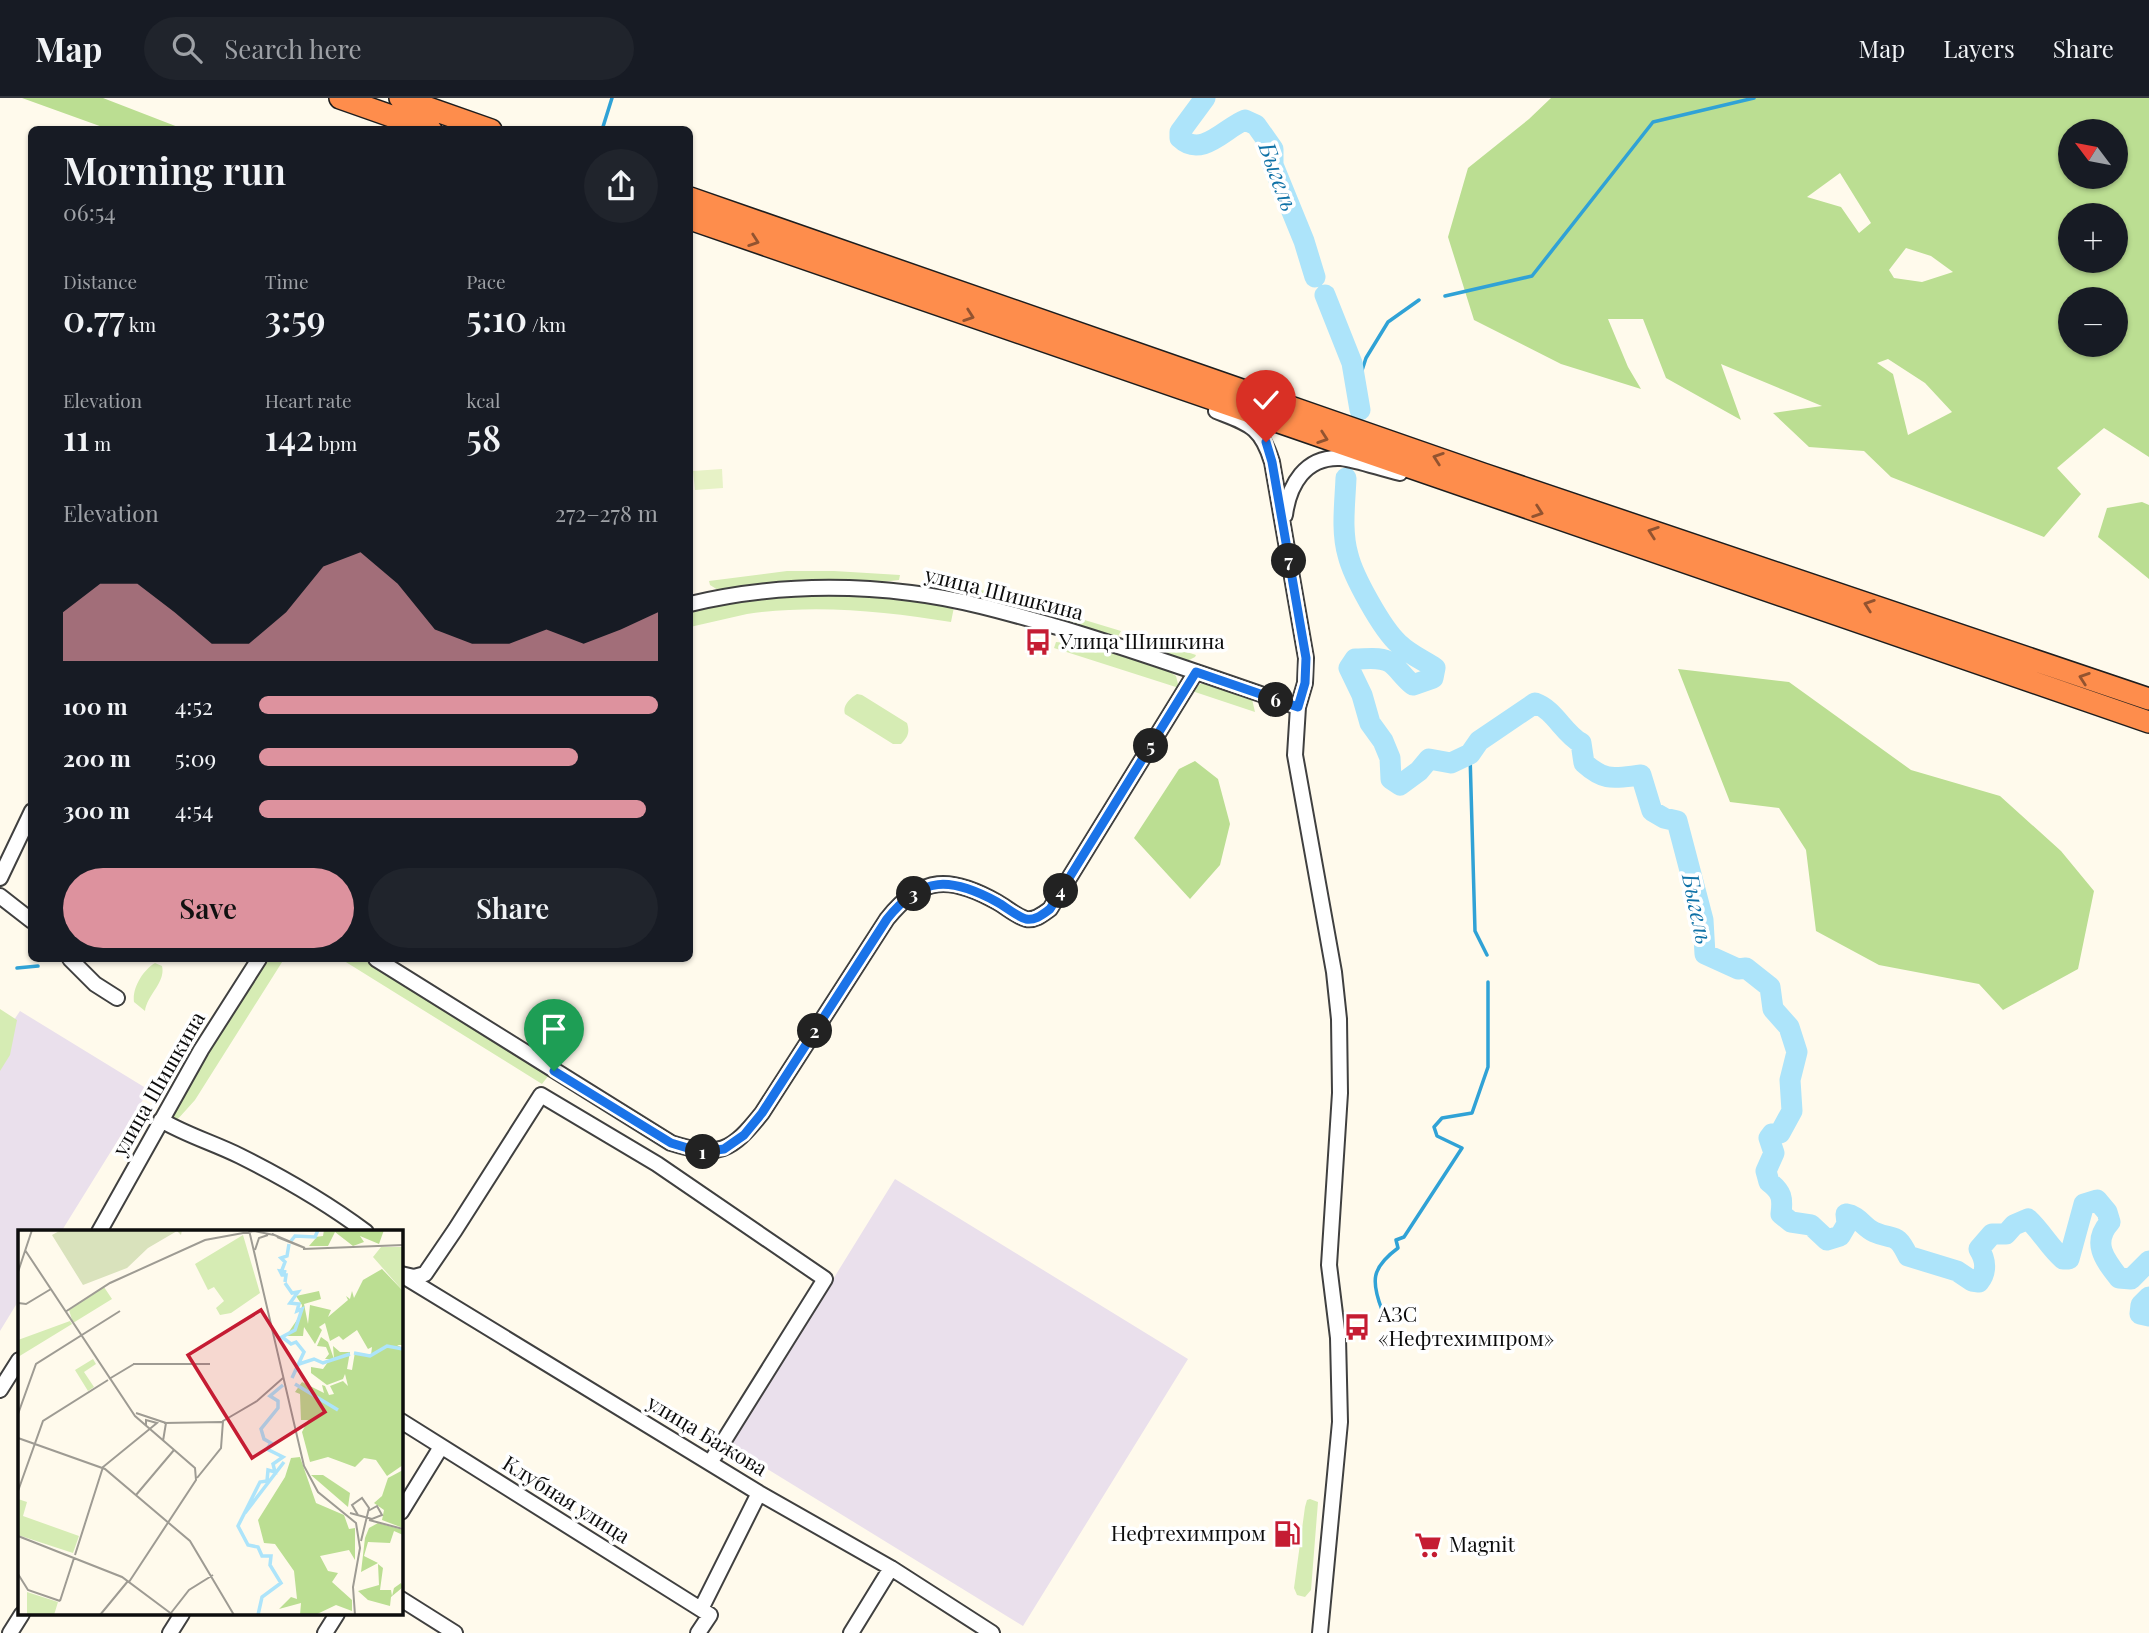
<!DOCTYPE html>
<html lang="en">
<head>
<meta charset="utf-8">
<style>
  :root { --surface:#171b24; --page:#20242c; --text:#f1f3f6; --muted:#9ea1a6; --line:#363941; --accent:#dd929e }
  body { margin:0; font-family:"Playfair Display",serif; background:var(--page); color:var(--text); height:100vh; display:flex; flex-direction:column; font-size:26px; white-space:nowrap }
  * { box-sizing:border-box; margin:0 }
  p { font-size:23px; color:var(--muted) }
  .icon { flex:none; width:38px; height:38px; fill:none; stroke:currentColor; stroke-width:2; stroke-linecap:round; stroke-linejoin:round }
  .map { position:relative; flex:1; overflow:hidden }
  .side { position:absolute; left:28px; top:28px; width:665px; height:836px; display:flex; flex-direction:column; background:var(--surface); border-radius:10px; box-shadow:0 2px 5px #0004 }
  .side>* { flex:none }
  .needle { width:46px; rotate:302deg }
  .controls { position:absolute; left:2058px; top:21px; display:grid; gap:14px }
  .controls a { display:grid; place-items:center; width:70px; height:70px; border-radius:50%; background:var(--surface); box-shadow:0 2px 5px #0004; font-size:35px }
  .pin { position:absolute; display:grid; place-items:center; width:60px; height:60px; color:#fff; margin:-72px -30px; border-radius:50% 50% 50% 0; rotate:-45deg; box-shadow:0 0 7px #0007 }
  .pin .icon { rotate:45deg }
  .km { position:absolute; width:35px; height:35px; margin:-18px; border-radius:50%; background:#222; color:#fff; font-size:19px; line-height:35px; text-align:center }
  .round { display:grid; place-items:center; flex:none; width:74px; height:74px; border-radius:37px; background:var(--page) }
  .headline { display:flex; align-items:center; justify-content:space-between; height:119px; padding:0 35px }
  h1 { font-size:38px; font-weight:600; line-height:52px }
  .stats { display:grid; grid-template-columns:repeat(3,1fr); gap:10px; height:119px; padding:7px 35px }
  .stats div { display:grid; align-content:center }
  .stats b { font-size:35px; font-weight:600 }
  .stats small { font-size:19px; font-weight:400 }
  .stats p { font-size:19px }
  .chart { height:196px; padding:14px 35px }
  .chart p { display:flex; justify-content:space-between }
  .chart svg { width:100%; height:126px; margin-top:7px; fill:var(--accent); opacity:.7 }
  .primary-button { display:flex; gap:14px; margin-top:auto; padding:14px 35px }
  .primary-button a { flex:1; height:80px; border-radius:42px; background:var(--accent); color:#111; font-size:28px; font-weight:600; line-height:80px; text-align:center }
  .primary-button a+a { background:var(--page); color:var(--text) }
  ul { padding:0 35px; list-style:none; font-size:23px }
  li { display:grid; grid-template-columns:112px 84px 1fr; align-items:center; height:52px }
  li i { height:18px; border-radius:9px; background:var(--accent) }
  header { display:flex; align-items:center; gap:42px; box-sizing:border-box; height:98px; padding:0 35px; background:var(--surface); border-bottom:2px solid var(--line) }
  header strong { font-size:33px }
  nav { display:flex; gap:38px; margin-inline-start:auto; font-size:24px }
  .search { width:490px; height:63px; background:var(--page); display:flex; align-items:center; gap:18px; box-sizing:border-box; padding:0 24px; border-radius:38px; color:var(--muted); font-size:26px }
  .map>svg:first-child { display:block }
  .industrial { fill:#eae0ec }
  .green { fill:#d6ecb4 }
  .forest { fill:#bbde92; fill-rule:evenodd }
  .pitch { fill:#e7f2c6 }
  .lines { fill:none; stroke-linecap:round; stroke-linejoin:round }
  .stream { stroke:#30a2d6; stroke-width:3.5 }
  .river { stroke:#ade4fa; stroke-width:21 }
  .minor-casing { stroke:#404040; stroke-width:18 }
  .highway-casing { stroke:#1e1e1e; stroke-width:24 }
  .minor { stroke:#fff; stroke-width:14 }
  .highway { stroke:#fe8d4c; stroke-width:21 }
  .oneway { stroke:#925330 }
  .route-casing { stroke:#fff; stroke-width:14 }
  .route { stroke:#1a73e8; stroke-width:9 }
  .labels { text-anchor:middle; stroke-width:7; stroke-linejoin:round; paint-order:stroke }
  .street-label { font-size:21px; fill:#0d0d0d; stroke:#fff }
  .poi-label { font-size:21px; fill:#0d0d0d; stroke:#fff; text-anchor:start }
  .water-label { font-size:23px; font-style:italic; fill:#0e71a6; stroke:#fff }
  .inset-river { fill:none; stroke:#ade4fa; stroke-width:3.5 }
  .inset-road { fill:none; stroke:#9e9b93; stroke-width:2 }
  .view { fill:#c51c33; fill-opacity:0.15; stroke:#c51c33; stroke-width:3.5 }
  .inset-edge { fill:none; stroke:#0d0d0d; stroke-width:3.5 }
</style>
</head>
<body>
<header>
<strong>Map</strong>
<div class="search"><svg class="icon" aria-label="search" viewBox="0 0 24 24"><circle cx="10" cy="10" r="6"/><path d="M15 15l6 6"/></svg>Search here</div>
<nav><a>Map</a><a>Layers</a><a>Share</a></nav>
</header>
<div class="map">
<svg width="2149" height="1535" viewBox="0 0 2149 1535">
  <rect width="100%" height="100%" fill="#fffaec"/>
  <path class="industrial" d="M20,913l129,79 -88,142h-42v68l-19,31v-290z
    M895,1081l293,180 -165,267 -293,-180z"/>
  <path class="green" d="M787,473h47l66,4 -1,5 -25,3 -64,-2 -92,9 -8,-5 -1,-4z
    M966,488l43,11 112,34 -4,7 -154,-42z
    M833,496l71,6 50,7 -3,15c-67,-11 -136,-18 -204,-8 -19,4 -38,9 -57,13v-16l71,-12z
    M1131,536l65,21 -1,2 -10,5 -52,-17 -3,-3z
    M1056,544c27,2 100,17 120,34l3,12 -125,-40z
    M1207,585l45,16 3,13 -63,-21 8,-7z
    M857,596l5,1 45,28c3,9 1,14 -6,21h-8l-48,-30c-3,-8 5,-16 12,-20z
    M266,861h18l-89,141 -18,20 -7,-4z
    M341,861h22l186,116 -7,9z
    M155,865l7,3c4,16 -15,29 -17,45l-11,-9c-2,-14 9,-32 21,-39z
    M0,911l17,11 -7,35 -10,16z
    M1310,1401l8,3 -7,88 -6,7 -8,-2 -3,-7 11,-81 2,-7z"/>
  <path class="forest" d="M22,0h81l75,29 -2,3 -68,-1z
    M1551,0h598v359l-45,-29 -47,40 24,26 -37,43 -153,-60 -27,-26 -55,-4 -36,-34 49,-7 -101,-42 20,56 -75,-42 -23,-59h-35l20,48 13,22 -80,-25 -87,-44 -26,-83 20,-69 61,-49zM2070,33h46v46h-46zM1840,75l31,50 -12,10 -18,-26 -34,-10zM2070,117h46v46h-46zM1906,150l25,8 22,16 -31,10 -28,-4 -5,-8zM2116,201v46h-46v-46zM1888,261l37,24 27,29 -44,23 -15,-61 -16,-11z
    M2142,404l7,3v74l-51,-42 9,-29z
    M1678,571l111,13 122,88 89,26 61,55 33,40 -16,78 -75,41 -24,-26 -100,-19 -63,-34 -10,-81 -27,-42 -49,-6z
    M1195,663l23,18 12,45 -10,41 -30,34 -56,-61 45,-69z"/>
  <path class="pitch" d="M722,371l1,19 -28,2 -2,-19z"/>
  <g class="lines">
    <path class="stream" d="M602,32l10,-32
      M1445,198l87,-20 121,-154 101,-24
      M1356,291l10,-31 22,-36 31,-22
      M1470,656l5,177 12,24
      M17,870l21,-2
      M1382,1212c-11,-29 -11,-42 16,-62l-2,-8 8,-3 58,-89 -25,-12 -3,-9 8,-9 30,-5 16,-46v-85"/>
    <path class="river" d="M1205,0l-25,34v6c22,21 46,-11 65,-18l11,5 17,24v16l31,76 11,36
      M1325,197l27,68 8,47
      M1346,380c-1,25 -5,53 2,77 5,21 34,74 51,89 10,10 24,16 36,24l-2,10 -20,7c-9,-7 -15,-17 -22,-22 -10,-7 -24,-4 -36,-4l-6,9 13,27 8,28 13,18 7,17 1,21 9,6 19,-14 10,-12 22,4 19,-9 9,-13 56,-38c20,7 28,30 46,40l3,20c21,19 30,15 57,12l11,36 12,7 13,3 26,99 2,34 33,15 8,-1 24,19 3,22 16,18 8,25 -7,28 2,31 -12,22 -8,1 -3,4 5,15 -8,18 3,11c13,10 14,16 12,32l10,8 20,3 16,15 13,-4 7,-12 -1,-10c13,2 17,13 28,18 20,9 22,-1 34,24l49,15 15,10 7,1c8,-10 7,-22 0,-33l13,-15h14l8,-9 14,-6c14,13 21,28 35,40h6l15,-55 13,-4 10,12 3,10c-19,21 -5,38 9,56l12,1 18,-18
      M2149,1199l-8,8 -1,9 9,2"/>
    <defs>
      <path id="minor" d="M1216,313c33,13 45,15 56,51l34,196 -1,25 -7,24 -3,48 39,217 5,47 1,74 -11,172 9,73 2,84 -20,211
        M1285,417c4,-30 20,-59 56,-57 17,2 41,11 59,15
        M690,506c71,-17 148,-20 221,-11 51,6 101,21 150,35 80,24 158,52 237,79
        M0,780l32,-67
        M0,798l32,25
        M70,861l25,25 22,14
        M376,861l295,184c48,15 60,9 91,-30l125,-194c35,-44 64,-43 110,-17 9,5 19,14 29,17 9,2 17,-5 24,-10l146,-237
        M161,1022c25,15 53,23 79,36 44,22 87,47 126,76
        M99,1134l102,-182 58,-91
        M401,1176l13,3 11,-3 30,-44 86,-135 116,69 168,115 -115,184
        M405,1179l354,216 132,75 101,65
        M0,1292l19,-30
        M401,1323l309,194 -12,18
        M401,1414l40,-65
        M401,1501l54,34
        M701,1511l58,-116
        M10,1535l12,-19
        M170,1535l12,-19
        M325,1535l12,-19
        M851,1535l40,-65"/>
      <path id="highway" d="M340,0l91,32
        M400,0l91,32
        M690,100l793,276 666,225
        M690,121l1459,503"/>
    </defs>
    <use href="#minor" class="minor-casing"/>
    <use href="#highway" class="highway-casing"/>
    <use href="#minor" class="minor"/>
    <use href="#highway" class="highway"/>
  </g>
  <defs><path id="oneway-chevron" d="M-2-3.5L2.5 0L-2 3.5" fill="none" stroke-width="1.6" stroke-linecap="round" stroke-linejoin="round" transform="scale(1.75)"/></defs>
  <g class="oneway">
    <use href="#oneway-chevron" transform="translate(754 143) rotate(19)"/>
    <use href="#oneway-chevron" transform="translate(969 218) rotate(19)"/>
    <use href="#oneway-chevron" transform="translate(1323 340) rotate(19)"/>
    <use href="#oneway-chevron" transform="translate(1438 360) rotate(-161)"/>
    <use href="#oneway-chevron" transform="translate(1538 414) rotate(19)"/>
    <use href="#oneway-chevron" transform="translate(1653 434) rotate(-161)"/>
    <use href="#oneway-chevron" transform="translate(1869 507) rotate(-161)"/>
    <use href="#oneway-chevron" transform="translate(2084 580) rotate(-161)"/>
  </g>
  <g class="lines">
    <defs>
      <path id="route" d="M554,973l117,72 30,9 23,-3 20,-14 18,-22 125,-194c35,-44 64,-42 110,-17 9,5 19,14 29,17 9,2 17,-5 24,-10l146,-237 102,35 7,-24 1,-25 -34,-196 -6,-20"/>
    </defs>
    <use href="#route" class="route-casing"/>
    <use href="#route" class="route"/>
  </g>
  <defs>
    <symbol id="bus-bare" viewBox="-9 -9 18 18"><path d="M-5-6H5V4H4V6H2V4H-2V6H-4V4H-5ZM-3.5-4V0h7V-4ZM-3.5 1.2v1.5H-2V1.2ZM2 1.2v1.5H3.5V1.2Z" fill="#c51c33" stroke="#fff" stroke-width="2.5" paint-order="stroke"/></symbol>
    <symbol id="fuel-bare" viewBox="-9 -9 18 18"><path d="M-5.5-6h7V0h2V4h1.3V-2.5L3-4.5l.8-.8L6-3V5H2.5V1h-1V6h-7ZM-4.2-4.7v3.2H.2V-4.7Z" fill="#c51c33" stroke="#fff" stroke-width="2.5" paint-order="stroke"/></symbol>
    <symbol id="supermarket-bare" viewBox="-9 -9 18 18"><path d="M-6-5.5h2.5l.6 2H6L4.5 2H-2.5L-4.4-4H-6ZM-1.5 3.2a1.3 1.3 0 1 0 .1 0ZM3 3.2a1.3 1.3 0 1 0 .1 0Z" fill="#c51c33" stroke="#fff" stroke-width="2.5" paint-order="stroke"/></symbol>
  </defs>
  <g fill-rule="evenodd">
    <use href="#bus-bare" x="1019" y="525" width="38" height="38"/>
    <use href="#bus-bare" x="1338" y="1210" width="38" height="38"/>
    <use href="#fuel-bare" x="1268" y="1417" width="38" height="38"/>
    <use href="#supermarket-bare" x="1409" y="1428" width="38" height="38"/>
  </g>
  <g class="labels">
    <g class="street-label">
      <text transform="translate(1004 496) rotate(14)" y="7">улица Шишкина</text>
      <text transform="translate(159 986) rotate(-60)" y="7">улица Шишкина</text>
      <text transform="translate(707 1338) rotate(31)" y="7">улица Бажова</text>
      <text transform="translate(566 1402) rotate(32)" y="7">Клубная улица</text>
    </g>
    <g class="poi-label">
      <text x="1059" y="551">Улица Шишкина</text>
      <text x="1378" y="1224">АЗС<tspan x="1378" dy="24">«Нефтехимпром»</tspan></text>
      <text x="1266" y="1443" text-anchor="end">Нефтехимпром</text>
      <text x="1449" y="1454">Magnit</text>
    </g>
    <g class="water-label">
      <text transform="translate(1278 79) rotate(70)" y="8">Быгель</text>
      <text transform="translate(1697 811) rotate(78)" y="8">Быгель</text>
    </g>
  </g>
  <g transform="translate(18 1132)">
    <rect width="385" height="385" fill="#fffaec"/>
    <path d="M225,5l17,58 -29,20 -11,2 -4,-7 8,-7 -10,-14 -6,3 -13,-26zM363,17h22v44l-30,-34zM86,57l8,12 -39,24 -4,-13zM52,91l2,3 -54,33v-17zM75,129l3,5 -12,8 10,15 -6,4 -13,-21zM0,269l9,3 -4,14 56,20 -6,17 -55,-18zM9,362l31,10 -4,13h-27z" fill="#d6ecb4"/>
    <path d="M306,0h60l-5,14 -19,-8 4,6 -11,4 -18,-14 -7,14h-19l7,-8h-9l16,-2zM364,39l21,22v54h-6l6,3v117l-16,11 -11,-16 -12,-2 -9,9 -27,-10 -18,5 -8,-30 6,-12h-7l-1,-26 -5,-2 7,-10 22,11 -2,-8 3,1 4,9 5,-1 -4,-8 13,-5 5,5 -3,-12 -2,5 -16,6 -16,-12v-6l12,2 7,-10h-5l4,-5 -3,-7 -9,-1 4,-9 7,5 6,17 -1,-13 7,6h10l-3,17 5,1 3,-18 16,3 1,-8 -4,2 -11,-19 -14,10 -4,-4 -9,5 -5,-18 -6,4 3,3 -7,14 -11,-17 -1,9h-17l15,-22 1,-9 -6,-9 23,-5 2,8 -17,5 4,20 2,-19 21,5 -3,7 20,-17 -2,-4 4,3 2,-8 2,7 9,-18zM282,227l16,46 28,12 5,14 6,-1v32l-6,-10 -29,6 8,15 10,2 -6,9 20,18v11l-16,-6 -21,10h-15l1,-12 -22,6 12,-12 6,2 -3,-28 -19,-27 -11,-1 -6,-23 27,-43 6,-19zM385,240v58l-21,-8 2,-10 -10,-7 8,-7 6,-18zM293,245h12l27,18 -2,14zM360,293l25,7v5l-9,-4 -4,12 -22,-1 -4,14 14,7 -17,9 4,-34 4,-10zM360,334l5,4 -3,22h11l1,6 2,-8 7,-5 2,4 -12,10 -1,9 -22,-6 -10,-9 21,-6z" fill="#bbde92"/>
    <path d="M43,0h121l-1,5 -4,-4 -29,17 -21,20 -44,17 -31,-50z" fill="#d9e2bc"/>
    <path class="inset-river" d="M273,11l4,-5 20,1 3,-7M267,52l1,-7h-4l-2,-4 6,1 -4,-2 3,-8 -4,-4 6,-2 2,-12M267,53l7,10 6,-1 -8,11 9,1 -2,7 5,-2 -7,21 -13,7 9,7 5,-2 8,10 -12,26M336,123l16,3 17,-10 16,3M281,134l15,-5 9,4 27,-9M277,154l43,26M227,283l39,-51M240,385l4,-18 19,-14 -11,-18 1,-9h-9l-4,-9 -10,-2 -10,-19 22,-44 7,-1 1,-11 7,2 -2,-8 10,-7 -16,-8 4,-6 -7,-4 -3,-10 17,-21v-7l-8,-5 13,-11"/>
    <path class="inset-road" d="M231,0l55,236 14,26 38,31 4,25 -7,39 2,28M254,4l33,14 -28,-11M285,19l100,-4M7,20l110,166 60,52 1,12 -67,102M237,20l4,-12 9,-3M0,42l14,-42M0,73l8,1 25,-15M47,82l45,-29 95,-43 49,-9 20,4M115,134h77M91,149l25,-15M118,183l30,10 -3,18M0,184l18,-50 84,-53M146,193l58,-1M0,208l87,31 85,72 44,74M179,248l24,-30 2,-27 34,-20 26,-23M0,261l25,-70 65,-41M118,265l38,-45M332,283l22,6 10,-4 -5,-9 -9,5M340,285l-6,-10 10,-7 7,10 -8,33M351,290l34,9M0,306l104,41 51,38M57,325l28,-88 54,-44 -11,-3v5M0,344l10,16 32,11M42,371l14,-43M153,383l18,-23 24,-15M82,385l28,-34"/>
    <path class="view" d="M243,80l64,102 -73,46 -64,-103z"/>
    <rect width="385" height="385" class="inset-edge"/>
  </g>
</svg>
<div class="controls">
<a><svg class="needle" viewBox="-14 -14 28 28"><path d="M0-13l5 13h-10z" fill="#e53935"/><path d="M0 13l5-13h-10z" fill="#9ea1a6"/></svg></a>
<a>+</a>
<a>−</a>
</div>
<div class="pin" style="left:554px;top:973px;background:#1e9e55"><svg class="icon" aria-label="arrive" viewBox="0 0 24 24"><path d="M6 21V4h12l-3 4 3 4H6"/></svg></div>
<div class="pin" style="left:1266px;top:344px;background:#d93025"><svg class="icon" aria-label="check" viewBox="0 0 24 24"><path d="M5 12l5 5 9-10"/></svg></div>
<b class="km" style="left:703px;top:1054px">1</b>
<b class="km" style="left:815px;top:933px">2</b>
<b class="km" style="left:914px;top:796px">3</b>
<b class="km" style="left:1061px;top:793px">4</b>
<b class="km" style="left:1151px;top:648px">5</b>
<b class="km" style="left:1276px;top:602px">6</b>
<b class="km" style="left:1289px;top:463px">7</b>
<section class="side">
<div class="headline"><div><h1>Morning run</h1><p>06:54</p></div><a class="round"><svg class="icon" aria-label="share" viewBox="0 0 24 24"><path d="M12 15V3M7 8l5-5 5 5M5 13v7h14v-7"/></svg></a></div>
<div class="stats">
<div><p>Distance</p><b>0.77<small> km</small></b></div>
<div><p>Time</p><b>3:59</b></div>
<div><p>Pace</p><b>5:10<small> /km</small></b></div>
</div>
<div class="stats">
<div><p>Elevation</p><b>11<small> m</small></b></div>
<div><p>Heart rate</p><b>142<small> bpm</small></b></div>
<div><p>kcal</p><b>58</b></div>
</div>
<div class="chart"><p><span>Elevation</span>272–278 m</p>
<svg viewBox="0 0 160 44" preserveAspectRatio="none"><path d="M0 44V27L10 17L20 17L30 27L40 38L50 38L60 27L70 11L80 6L90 17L100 33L110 38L120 38L130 33L140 38L150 33L160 27V44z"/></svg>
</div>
<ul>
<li><b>100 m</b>4:52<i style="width:100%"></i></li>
<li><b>200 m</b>5:09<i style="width:80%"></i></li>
<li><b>300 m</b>4:54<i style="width:97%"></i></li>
</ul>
<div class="primary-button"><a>Save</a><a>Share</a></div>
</section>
</div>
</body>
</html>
